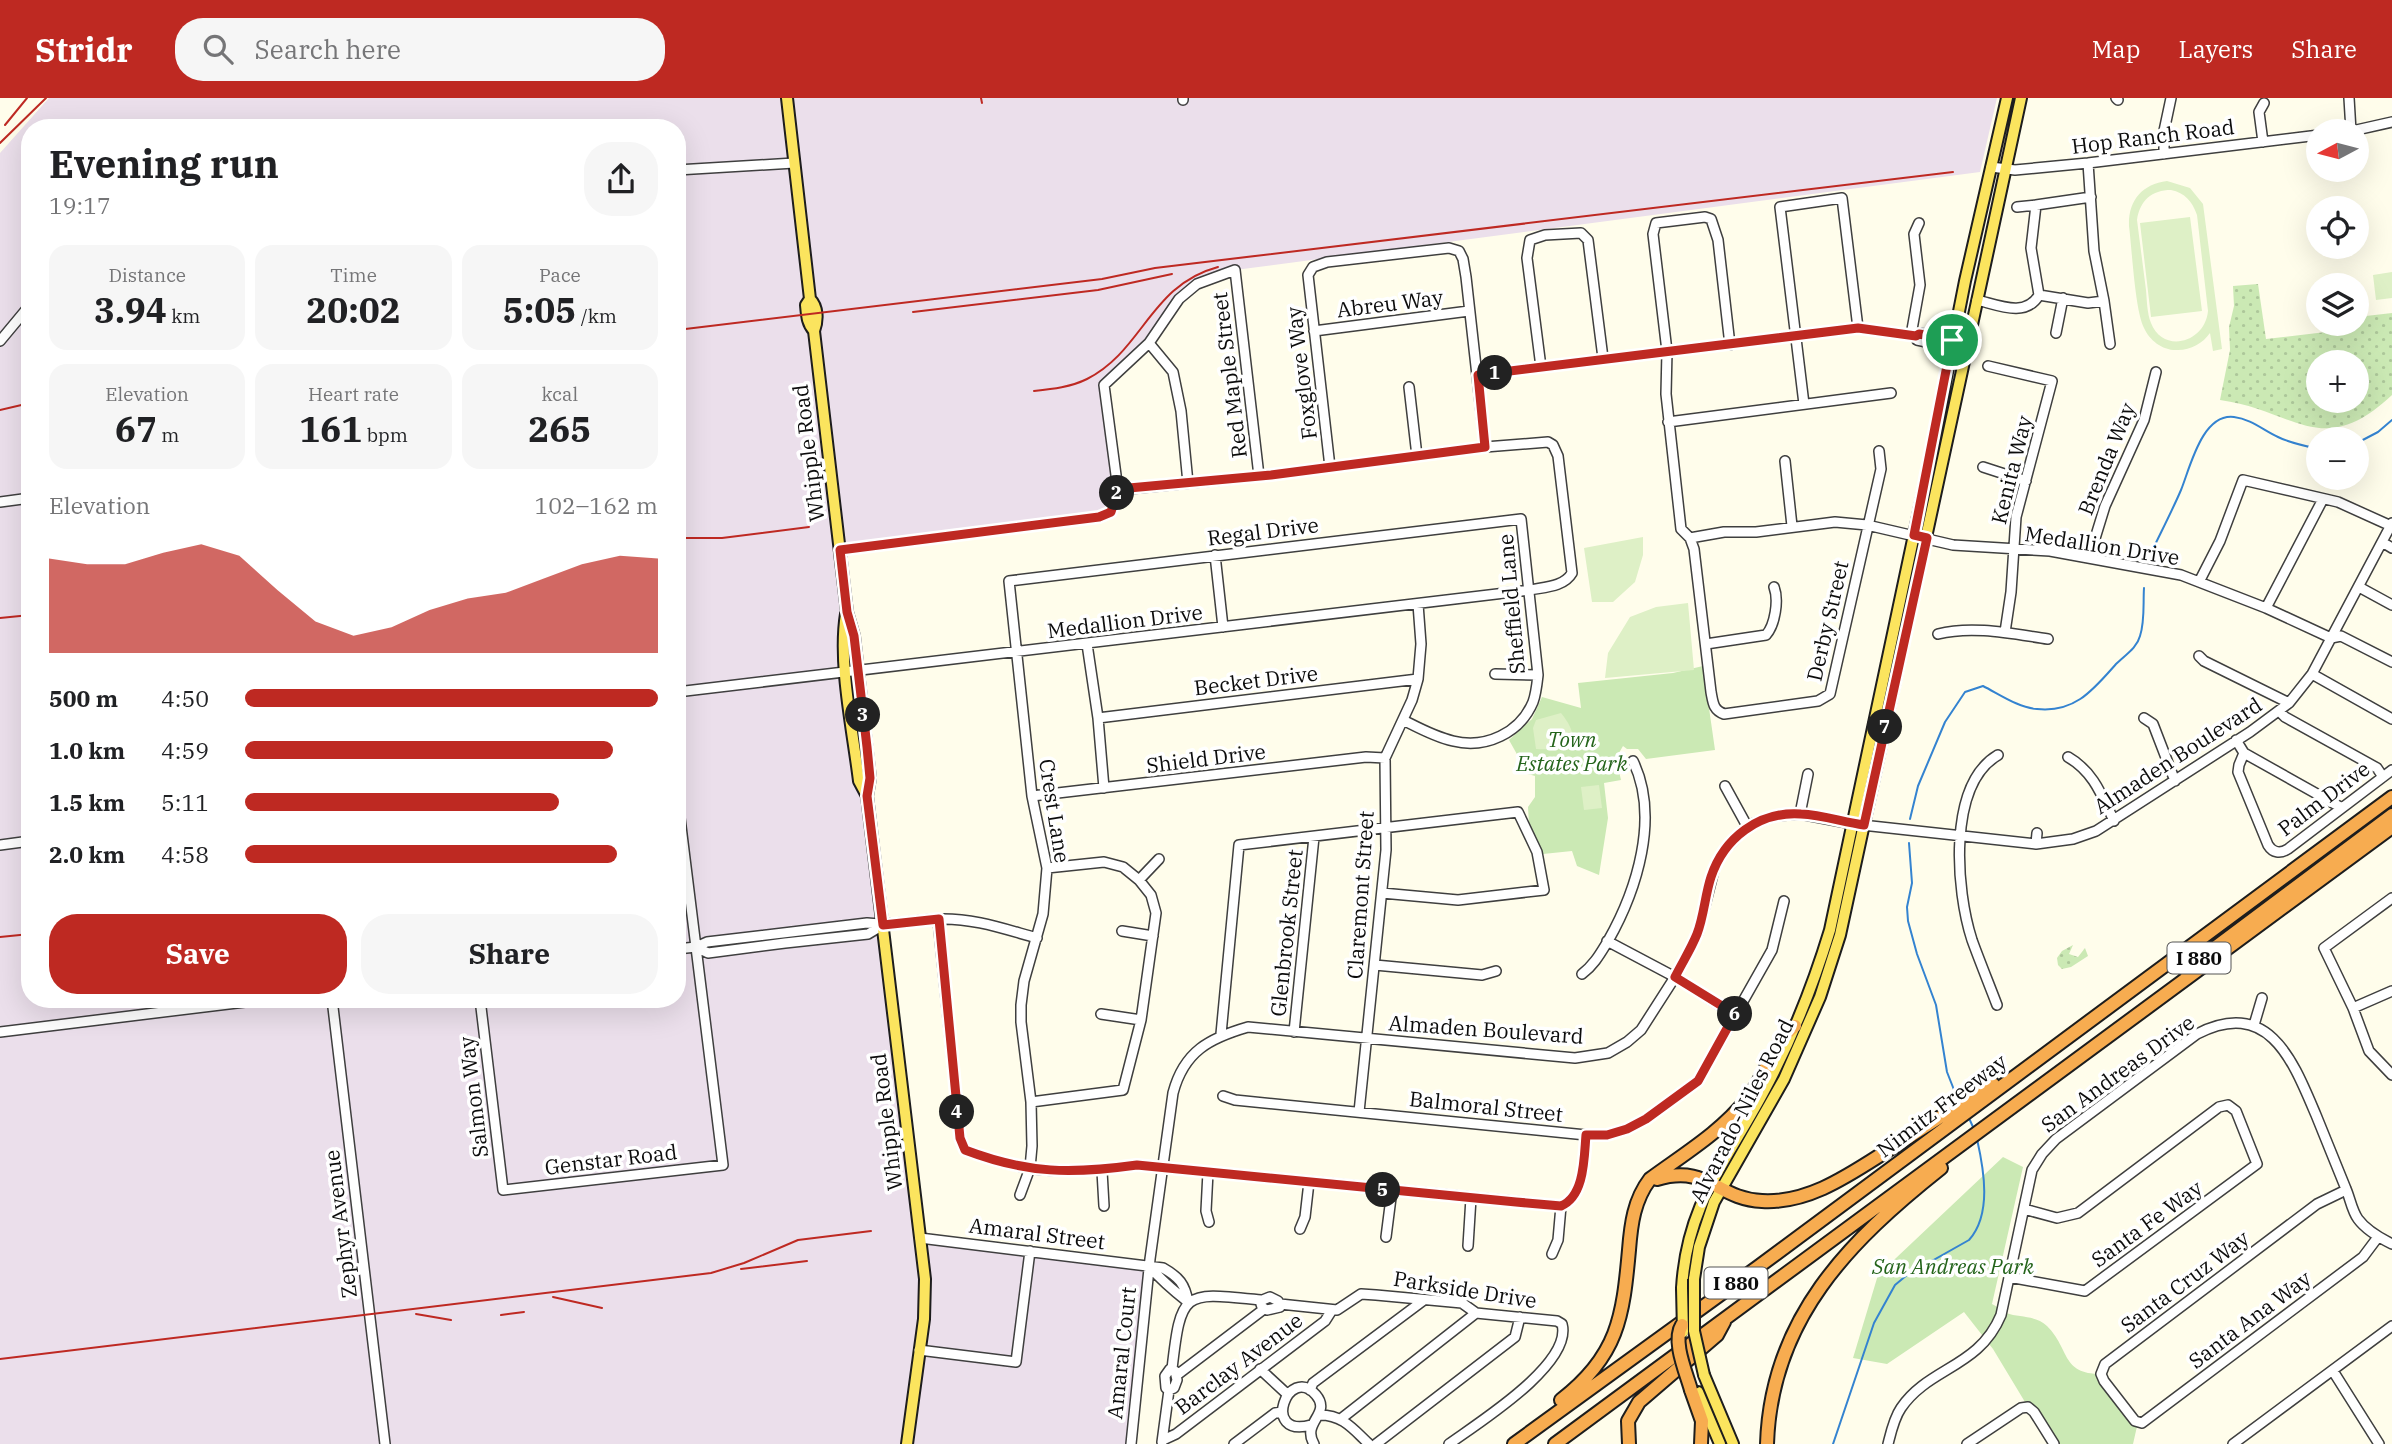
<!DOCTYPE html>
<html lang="en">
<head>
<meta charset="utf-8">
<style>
  :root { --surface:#fff; --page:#f6f6f6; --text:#202124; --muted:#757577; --accent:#be2922 }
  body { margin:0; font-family:"IBM Plex Serif",serif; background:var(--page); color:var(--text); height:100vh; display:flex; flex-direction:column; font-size:26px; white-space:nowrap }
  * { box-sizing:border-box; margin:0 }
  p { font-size:23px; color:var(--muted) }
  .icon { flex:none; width:38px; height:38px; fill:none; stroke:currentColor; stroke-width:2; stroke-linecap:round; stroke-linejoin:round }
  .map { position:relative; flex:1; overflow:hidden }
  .details { position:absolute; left:21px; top:21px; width:665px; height:889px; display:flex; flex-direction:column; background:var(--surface); border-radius:28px; box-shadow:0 7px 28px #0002 }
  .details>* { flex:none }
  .needle { width:46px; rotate:263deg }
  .tools { position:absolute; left:2306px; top:21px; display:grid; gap:14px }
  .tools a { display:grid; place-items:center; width:63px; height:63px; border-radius:50%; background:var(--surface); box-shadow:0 7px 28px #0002; font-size:35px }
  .pin { position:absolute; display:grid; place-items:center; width:60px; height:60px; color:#fff; margin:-30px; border:4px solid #fff; border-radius:50%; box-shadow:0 2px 7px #0007 }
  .km { position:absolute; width:35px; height:35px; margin:-18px; border-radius:50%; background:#222; color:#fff; font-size:19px; line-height:35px; text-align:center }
  .round { display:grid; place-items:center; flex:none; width:74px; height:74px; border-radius:28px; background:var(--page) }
  .headline { display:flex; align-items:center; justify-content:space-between; height:119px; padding:0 28px }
  h1 { font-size:38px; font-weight:800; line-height:52px }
  .stats { display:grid; grid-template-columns:repeat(3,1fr); gap:10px; height:119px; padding:7px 28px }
  .stats div { display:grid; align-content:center; border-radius:18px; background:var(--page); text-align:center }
  .stats b { font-size:35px; font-weight:800 }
  .stats small { font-size:19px; font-weight:400 }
  .stats p { font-size:19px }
  .chart { height:196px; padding:14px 28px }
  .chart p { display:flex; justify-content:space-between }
  .chart svg { width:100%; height:126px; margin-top:7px; fill:var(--accent); opacity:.7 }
  .button { display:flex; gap:14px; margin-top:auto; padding:14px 28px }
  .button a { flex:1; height:80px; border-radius:28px; background:var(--accent); color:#fff; font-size:28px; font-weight:800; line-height:80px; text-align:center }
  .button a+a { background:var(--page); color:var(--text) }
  ul { padding:0 28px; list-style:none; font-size:23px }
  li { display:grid; grid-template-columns:112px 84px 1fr; align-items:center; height:52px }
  li i { height:18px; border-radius:9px; background:var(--accent) }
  header { display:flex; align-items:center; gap:42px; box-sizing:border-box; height:98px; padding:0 35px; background:var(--accent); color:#fff }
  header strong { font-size:33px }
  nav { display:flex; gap:38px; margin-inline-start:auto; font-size:24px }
  .search { width:490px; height:63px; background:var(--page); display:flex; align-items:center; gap:18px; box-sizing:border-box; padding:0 24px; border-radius:28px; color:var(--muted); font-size:26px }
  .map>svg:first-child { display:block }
  .industrial { fill:#ebdfeb; fill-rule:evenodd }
  .grass { fill:url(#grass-dots); fill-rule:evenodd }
  .park { fill:#cbe9b4 }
  .pitch { fill:#def0c6; fill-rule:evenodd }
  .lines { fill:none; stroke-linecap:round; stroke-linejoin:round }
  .stream { stroke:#3483d0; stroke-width:2 }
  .minor-casing { stroke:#3f3f3f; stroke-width:12 }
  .major-casing { stroke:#1d1d1d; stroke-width:14 }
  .highway-casing { stroke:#1d1d1d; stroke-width:16 }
  .minor { stroke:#fff; stroke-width:9 }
  .major { stroke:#fbe45e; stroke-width:10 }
  .highway { stroke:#f7ac50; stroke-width:12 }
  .rail { stroke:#be2922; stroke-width:2 }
  .major-bridge-casing { stroke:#1d1d1d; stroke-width:14; stroke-linecap:butt }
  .highway-bridge-casing { stroke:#1d1d1d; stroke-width:16; stroke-linecap:butt }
  .major-bridge { stroke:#fbe45e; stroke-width:10 }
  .highway-bridge { stroke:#f7ac50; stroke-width:12 }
  .route-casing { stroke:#fff; stroke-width:14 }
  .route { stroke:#be2922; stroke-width:9 }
  .labels { text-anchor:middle; stroke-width:7; stroke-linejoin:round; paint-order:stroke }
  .shield { fill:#fff; stroke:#555; stroke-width:2 }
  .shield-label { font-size:19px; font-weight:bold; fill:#0c0c0c }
  .street-label { font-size:21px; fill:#0c0c0c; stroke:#fff }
  .park-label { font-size:21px; font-style:italic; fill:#24641b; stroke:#fff }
</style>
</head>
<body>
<header>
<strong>Stridr</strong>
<div class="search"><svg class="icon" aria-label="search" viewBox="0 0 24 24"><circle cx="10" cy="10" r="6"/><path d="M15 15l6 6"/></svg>Search here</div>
<nav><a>Map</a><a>Layers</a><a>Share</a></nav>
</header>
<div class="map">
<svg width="2392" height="1346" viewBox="0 0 2392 1346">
  <defs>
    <pattern id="grass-dots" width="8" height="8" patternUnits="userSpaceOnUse" patternTransform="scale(1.75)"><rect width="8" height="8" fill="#cbe9b4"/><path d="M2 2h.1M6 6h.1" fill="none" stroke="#adc79a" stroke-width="1.8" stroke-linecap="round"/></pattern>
  </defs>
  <rect width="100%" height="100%" fill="#fffdeb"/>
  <path class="industrial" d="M49,0h1948l-17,74 -745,98 -38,14 -18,15 -30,44 -45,42 14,105 -7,22 -271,38 2,87 17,144 8,15 53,442 229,28 -18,178h-1131v-1291zM30,30h647v871h-647z"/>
  <path class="grass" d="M2258,186l8,55 85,-10v-5h6v-15l7,-1 2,8 26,-3v82c-70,66 -97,15 -172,5l10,-50 -1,-23 5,-21 -1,-20zM2319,264h38v39h-38z
    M2073,847l-4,9 9,3 7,-9 3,8 -17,11 -9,2 -4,-4 -1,-7 5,-7z"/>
  <path class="park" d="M1703,568l12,84 -69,9 -8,-10h-11l-4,-3 -7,12 5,22 -17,3 4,35 -9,57 -22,-9 -5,-15 -29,3 -14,-30 -1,-17 7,-10v-21l-7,-2 -19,-34 23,-21 10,-22 39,11 -3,-25 95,-10z
    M2003,1059l20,10 -31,137c4,2 9,6 14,9 14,5 30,2 41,13 23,23 14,48 54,48l37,48 -5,22h-79l-26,-37 -35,-58 -29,-37 -77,52 -34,-6 25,-83z"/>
  <path class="pitch" d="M2167,83l23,7 13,16 19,145 -9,2 -3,-18c-7,10 -19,17 -32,17 -15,1 -28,-9 -34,-22 -9,-18 -12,-78 -15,-102 -1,-25 13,-42 38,-45zM2171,92c14,3 21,11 26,25l11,96c-3,32 -45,43 -57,12 -4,-10 -4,-22 -5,-33 -3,-23 -6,-47 -9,-70 3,-20 15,-30 34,-30z
    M2190,119l12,94 -51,6 -11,-94z
    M2392,174v26l-16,2 -3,-25z
    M1643,439v18l-8,27 -22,20h-21l-8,-54z
    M1688,505l6,67 -89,8 3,-25 22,-36 26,-10z
    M1561,615c25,31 5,38 -25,36l-3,-21 3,-8z
    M1599,687l3,23 -18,2 -3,-23z"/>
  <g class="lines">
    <path class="stream" d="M2357,345l21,-11 14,-12
      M2151,455c10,-21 21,-42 30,-63 9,-22 21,-77 53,-73 17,2 29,13 44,20 12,6 27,9 41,12
      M1910,721l8,-33 27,-64 20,-30 18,-6c16,8 36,22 54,23 38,4 56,-19 79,-45 9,-9 21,-16 24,-28 5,-15 3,-33 4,-48
      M1909,745l3,40 -5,24 1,14 9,33 19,51 11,67 11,28
      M1968,1018l5,11
      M1833,1346l41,-121 21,-38 12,-10 62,-35c23,-26 15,-70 8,-101"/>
    <defs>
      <path id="minor" d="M1183,0v2
        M2116,0l2,2
        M2349,0l2,33
        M2352,33l40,-9
        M2263,44l-4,-30 5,-9
        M2164,56v-23l7,-33
        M1991,69l24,3 73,-7 231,-28
        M677,72l117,-7
        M2017,109l19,-2
        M2039,197l49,8 16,-2 -10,-50 -6,-88
        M1977,202c21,5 49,18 62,-5l-8,-47 5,-43 55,-8
        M2104,203l6,43
        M1314,233l155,-20
        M2056,235l7,-35
        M1911,237l9,-50 -6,-51 5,-11
        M1916,238l1,4 34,7
        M0,243l30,-36
        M1149,245l24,29 8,39 7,72
        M1730,247l-12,-105 -7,-21 -6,-2 -49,6 -3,11 14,117 -1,43 15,135 9,9 4,11 17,143c2,10 2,18 13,22l94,-13 12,-7 51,-225 -2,-18
        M1988,268l64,15 -36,136 -5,75 -6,40
        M1541,269l-14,-109 3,-18 15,-5 36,-2 7,7 15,118
        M1478,277l380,-47 58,8 3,-3 34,7
        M1409,289l8,69
        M1804,306l-24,-197 62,-9 16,130
        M1668,324l223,-29
        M1785,363l7,65
        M1330,369l-22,-192 5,-8 14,-5 122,-14 10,3 4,8 3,18 19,170
        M1983,369l43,14
        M0,404l30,-4
        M1690,440l34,-6h32l79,-10 32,3 86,20 97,6 131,24 85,33 65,30
        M2382,444l10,6
        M840,452l259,-33 12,-5 7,-22 -14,-105 45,-42 30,-44 18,-15 38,-14 24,206
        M1215,457l8,72
        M2089,460l16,-52 39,-86 12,-48
        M2199,484l21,-41 23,-61 95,22 53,24
        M2359,489l33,18
        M2266,510l57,-109
        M1938,536c35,-9 75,0 110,5
        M2331,540l10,-2 51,26
        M1087,546l11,74 6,70
        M1706,546l60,-9c9,-10 13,-35 8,-48
        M2199,558l5,5 85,42
        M1495,576l43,1
        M2312,576l80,45
        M677,594l853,-102c14,-3 34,-3 42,-17l-14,-117 -5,-11 -5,-3 -63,5 -214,28 -153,15
        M2279,613l6,6 92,51 6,9
        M1098,620l320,-39
        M2144,620l9,6 22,57
        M2236,642l8,13 98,55
        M2244,655l-5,12 -1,7 30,73c5,8 12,9 20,4l104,-79
        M2068,659c26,15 34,39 46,64
        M1725,688l22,40
        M1032,698l334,-39 19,1
        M1800,716l8,-40
        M2036,746l1,-11
        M0,747l30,-4
        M1139,782l20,-21
        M2392,800l-68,50 29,60 16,43 23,24
        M938,821l22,218 5,13c64,25 105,24 172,15l424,41c24,-10 23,-49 25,-71
        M1122,833l31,5
        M1607,843l68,36 60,38
        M696,849l12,6 77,-10 83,-9 15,-9
        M677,851l19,-2 11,-5 160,-19c25,3 47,-3 72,-4 35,-1 65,10 98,19
        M1375,867l107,10 14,-4
        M1582,876c12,-9 18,-20 26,-33 29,-51 52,-124 25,-180
        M332,901l53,445
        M480,901l23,191 220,-25 -46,-371
        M1997,907c-8,-21 -17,-43 -25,-65 -16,-49 -25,-155 26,-185
        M2353,910l39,-17
        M1101,916l40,6
        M2254,927l8,-27
        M0,934l269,-33
        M1294,934l20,-195
        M1221,936l18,-189 279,-33 19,40 7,38 -86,10 -76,-7
        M1223,998l12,4 351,35h21l20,-6 19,-10 52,-38 74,-131 12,-49
        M1031,1004l92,-12 18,-70 15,-107 -5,-18 -12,-15 -16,-13 -19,-5 -57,6
        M1359,1014l27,-262 -1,-92 27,-58 6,-21 3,-35 -3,-40
        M1102,1073l2,35
        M1208,1074l-2,39 3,11
        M2346,1092l-29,14 -212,160 -4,10 3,7 31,40 7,2 221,-166 15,-20
        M1020,1097l10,-27 2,-22 -1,-44 -10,-80v-17l3,-24 19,-67 4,-46 -15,-72 -23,-215 512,-62 17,156c-1,9 -2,19 -5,27 -13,31 -47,47 -80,39 -18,-4 -34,-13 -50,-21
        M1300,1131l5,-12 4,-35
        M1386,1139l6,-47
        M920,1140l243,30c16,9 22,16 25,34
        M1468,1148l3,-48
        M1552,1156l6,-14 3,-34
        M1149,1168c12,14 25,25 39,36
        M2009,1179l76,14 172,-127 -21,-53 -8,-6 -9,2 -141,106 -21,5 -33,-9
        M1270,1199l8,4 2,6 -13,3 -5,-3 -2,-6z
        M1280,1206l57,6 24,-16 15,1 86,8 14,10 81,8 5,3c11,40 -84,99 -113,120
        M919,1252l97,12 14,-111
        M1170,1271l5,2 2,9 -3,8 -5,2 -3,-2 -1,-12z
        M1172,1271c9,-80 12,-77 89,-69
        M1260,1271l27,25
        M2333,1273l46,73
        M1177,1277l87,-66
        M1310,1292l3,-7 111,-83
        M1320,1317c23,0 33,14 49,29
        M1342,1320l134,-105
        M1311,1327c-51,14 -23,-62 5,-30 16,19 -15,27 -2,49
        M1163,1342l13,-6 149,-113 7,-11
        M1162,1344l7,-52
        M1131,1346l19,-185 23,-166c11,-42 37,-55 75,-66l327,31 33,-5 19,-11 14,-12 34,-53 23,-44 17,-67 9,-15 23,-25 27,-10 26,-2 53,10 183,20 37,-5 23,-8 154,-99 39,-29 23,-29 80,-151
        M1234,1346l41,-31 7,-1
        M1376,1346l139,-107 5,-20
        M1888,1346c3,-12 6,-26 13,-36 28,-41 78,-40 100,-93l31,-145 10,-16 14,-15 141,-105c72,-37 96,27 119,81 10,25 20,49 30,74 4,9 6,22 12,30 8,11 22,19 34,25
        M1967,1346l54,-36 7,-1 6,5 20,32
        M2233,1346l159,-118"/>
      <path id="major" d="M787,0l23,201c8,8 8,21 4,32l33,281 7,24 16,142 -3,18 58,483 -1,40 -17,125
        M810,201l-4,6c1,10 1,18 8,26
        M846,516c-8,49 7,117 13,167l8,15
        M1694,1181l5,-32 15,-45 70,-123 36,-82 20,-62 181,-837
        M1682,1190c5,-84 43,-124 81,-195 28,-52 50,-107 67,-163l98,-461 37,-188 42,-183
        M1704,1277l29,69
        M1698,1294l22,52"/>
      <path id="highway" d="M2185,872l207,-155
        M1657,1081c51,-15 60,20 105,22 51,3 95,-32 136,-57 31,-20 63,-40 95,-60
        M1691,1292l11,31 -1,23
        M1561,1302c57,-44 62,-83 68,-150 2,-26 5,-50 21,-71 34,-25 71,-47 97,-80 18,-22 27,-57 48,-73
        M1514,1346l244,-177 634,-470
        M1555,1346l837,-617
        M1629,1346l-1,-23 11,-19 78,-67 7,-13
        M1767,1346c4,-125 82,-203 174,-276"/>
    </defs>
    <use href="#minor" class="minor-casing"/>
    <use href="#major" class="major-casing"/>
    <use href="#highway" class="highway-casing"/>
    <use href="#minor" class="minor"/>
    <use href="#major" class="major"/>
    <use href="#highway" class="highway"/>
    <path class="rail" d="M981,0l1,5
      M5,27l22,-27
      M0,45l46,-45
      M913,214l185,-22 74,-16
      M677,232l425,-51 53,-11 798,-96
      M1034,293c19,-2 37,-4 53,-12 56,-28 63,-94 131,-112
      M0,312l30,-7
      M677,440h45l87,-11
      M0,520l30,-3
      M0,839l30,-3
      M741,1171l66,-8
      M553,1199l49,11
      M416,1216l35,6
      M501,1217l23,-3
      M0,1261l711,-86 33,-10 54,-23 73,-9"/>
    <defs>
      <path id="major-bridge" d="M1694,1181v52l10,44
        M1682,1190l1,44"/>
      <path id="highway-bridge" d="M1682,1227c-10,16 4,47 9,65"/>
    </defs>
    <use href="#major-bridge" class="major-bridge-casing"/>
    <use href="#highway-bridge" class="highway-bridge-casing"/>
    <use href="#major-bridge" class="major-bridge"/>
    <use href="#highway-bridge" class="highway-bridge"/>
  </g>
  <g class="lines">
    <defs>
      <path id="route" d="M1858,230l58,8 3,-2 33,6 -38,195 13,3 -63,287c-21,-3 -42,-10 -63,-11 -42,-3 -77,24 -90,63 -6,18 -7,39 -14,57 -6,15 -15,29 -22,43l60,37 -37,67 -52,38 -19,10 -20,6h-21c-2,22 -1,61 -25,71l-45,-4 -379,-37c-65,9 -109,9 -172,-15l-5,-12 -21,-219 -56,6 -16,-129 3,-18 -3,-31 -13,-111 -7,-24 -7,-62 259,-33 12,-5 7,-23 153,-14 214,-28 -7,-72z"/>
    </defs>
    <use href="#route" class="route-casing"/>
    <use href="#route" class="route"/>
  </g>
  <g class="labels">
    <g class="shield">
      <rect x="2167.5" y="844.5" width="63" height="31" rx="5"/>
      <rect x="1704.5" y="1169.5" width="63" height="31" rx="5"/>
    </g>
    <g class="shield-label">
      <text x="2199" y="867">I 880</text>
      <text x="1736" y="1192">I 880</text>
    </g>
    <g class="street-label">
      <text transform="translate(2153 39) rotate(-7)" y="7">Hop Ranch Road</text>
      <text transform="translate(1390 206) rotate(-7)" y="7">Abreu Way</text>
      <text transform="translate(1302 275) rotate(-97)" y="7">Foxglove Way</text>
      <text transform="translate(1230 277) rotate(-97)" y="7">Red Maple Street</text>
      <text transform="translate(809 355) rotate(-97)" y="7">Whipple Road</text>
      <text transform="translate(2107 361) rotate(-68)" y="7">Brenda Way</text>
      <text transform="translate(2012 372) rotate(-76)" y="7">Kenita Way</text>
      <text transform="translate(1263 434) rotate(-7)" y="7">Regal Drive</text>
      <text transform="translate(2102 448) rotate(9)" y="7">Medallion Drive</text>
      <text transform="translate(1512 506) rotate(-95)" y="7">Sheffield Lane</text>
      <text transform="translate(1828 523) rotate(-77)" y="7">Derby Street</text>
      <text transform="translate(1125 524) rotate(-7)" y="7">Medallion Drive</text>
      <text transform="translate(1256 583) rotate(-7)" y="7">Becket Drive</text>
      <text transform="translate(2178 658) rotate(-33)" y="7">Almaden Boulevard</text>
      <text transform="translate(1206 661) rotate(-7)" y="7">Shield Drive</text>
      <text transform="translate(2324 701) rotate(-37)" y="7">Palm Drive</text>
      <text transform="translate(1054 713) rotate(81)" y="7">Crest Lane</text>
      <text transform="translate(1361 797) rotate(-86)" y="7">Claremont Street</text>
      <text transform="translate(1287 835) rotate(-84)" y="7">Glenbrook Street</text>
      <text transform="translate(1486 932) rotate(4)" y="7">Almaden Boulevard</text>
      <text transform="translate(2118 976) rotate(-36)" y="7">San Andreas Drive</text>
      <text transform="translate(474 999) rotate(-97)" y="7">Salmon Way</text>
      <text transform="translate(1942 1008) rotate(-37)" y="7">Nimitz Freeway</text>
      <text transform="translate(1486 1009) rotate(6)" y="7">Balmoral Street</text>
      <text transform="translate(1742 1013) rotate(-63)" y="7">Alvarado-Niles Road</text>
      <text transform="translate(887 1024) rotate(-97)" y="7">Whipple Road</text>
      <text transform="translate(611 1062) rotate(-7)" y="7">Genstar Road</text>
      <text transform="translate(341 1126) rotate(-97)" y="7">Zephyr Avenue</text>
      <text transform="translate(2147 1126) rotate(-36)" y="7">Santa Fe Way</text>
      <text transform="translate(1037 1136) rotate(7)" y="7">Amaral Street</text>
      <text transform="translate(2185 1184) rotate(-37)" y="7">Santa Cruz Way</text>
      <text transform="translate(1465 1192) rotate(9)" y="7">Parkside Drive</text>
      <text transform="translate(2250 1222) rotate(-37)" y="7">Santa Ana Way</text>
      <text transform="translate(1122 1255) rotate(-84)" y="7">Amaral Court</text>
      <text transform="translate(1239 1266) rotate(-37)" y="7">Barclay Avenue</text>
    </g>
    <g class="park-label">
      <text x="1572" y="649">Town<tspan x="1572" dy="24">Estates Park</tspan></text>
      <text x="1953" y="1176">San Andreas Park</text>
    </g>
  </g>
</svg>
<div class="tools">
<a><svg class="needle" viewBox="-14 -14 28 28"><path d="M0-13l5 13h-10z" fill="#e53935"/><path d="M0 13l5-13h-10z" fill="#757577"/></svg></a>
<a><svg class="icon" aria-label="locate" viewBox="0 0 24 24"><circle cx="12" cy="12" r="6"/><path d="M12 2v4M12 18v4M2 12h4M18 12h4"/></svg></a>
<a><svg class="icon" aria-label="layers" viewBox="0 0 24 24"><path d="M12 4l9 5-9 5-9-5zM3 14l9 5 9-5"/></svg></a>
<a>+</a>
<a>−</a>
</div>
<div class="pin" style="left:1952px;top:242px;background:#1e9e55"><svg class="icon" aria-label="arrive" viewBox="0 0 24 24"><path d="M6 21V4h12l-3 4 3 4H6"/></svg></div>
<b class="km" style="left:1495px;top:275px">1</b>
<b class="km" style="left:1117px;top:395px">2</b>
<b class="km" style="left:863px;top:617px">3</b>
<b class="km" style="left:957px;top:1014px">4</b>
<b class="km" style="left:1383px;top:1092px">5</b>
<b class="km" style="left:1735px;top:916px">6</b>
<b class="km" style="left:1885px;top:629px">7</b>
<section class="details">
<div class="headline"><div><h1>Evening run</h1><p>19:17</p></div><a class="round"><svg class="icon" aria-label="share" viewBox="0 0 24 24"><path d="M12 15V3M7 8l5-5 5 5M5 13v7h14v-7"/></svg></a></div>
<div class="stats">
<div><p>Distance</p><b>3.94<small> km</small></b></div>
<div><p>Time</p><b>20:02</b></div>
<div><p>Pace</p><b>5:05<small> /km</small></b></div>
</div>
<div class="stats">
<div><p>Elevation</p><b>67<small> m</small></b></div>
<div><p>Heart rate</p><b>161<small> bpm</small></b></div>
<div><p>kcal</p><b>265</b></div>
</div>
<div class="chart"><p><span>Elevation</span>102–162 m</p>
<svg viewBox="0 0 160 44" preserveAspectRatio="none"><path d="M0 44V11L10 13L20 13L30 9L40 6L50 10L60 22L70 33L80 38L90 35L100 29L110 25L120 23L130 18L140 13L150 10L160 11V44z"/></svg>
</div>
<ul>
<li><b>500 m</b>4:50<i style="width:100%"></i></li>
<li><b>1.0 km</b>4:59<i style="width:89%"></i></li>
<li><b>1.5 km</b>5:11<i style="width:76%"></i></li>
<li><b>2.0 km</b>4:58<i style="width:90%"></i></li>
</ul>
<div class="button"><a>Save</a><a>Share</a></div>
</section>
</div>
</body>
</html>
